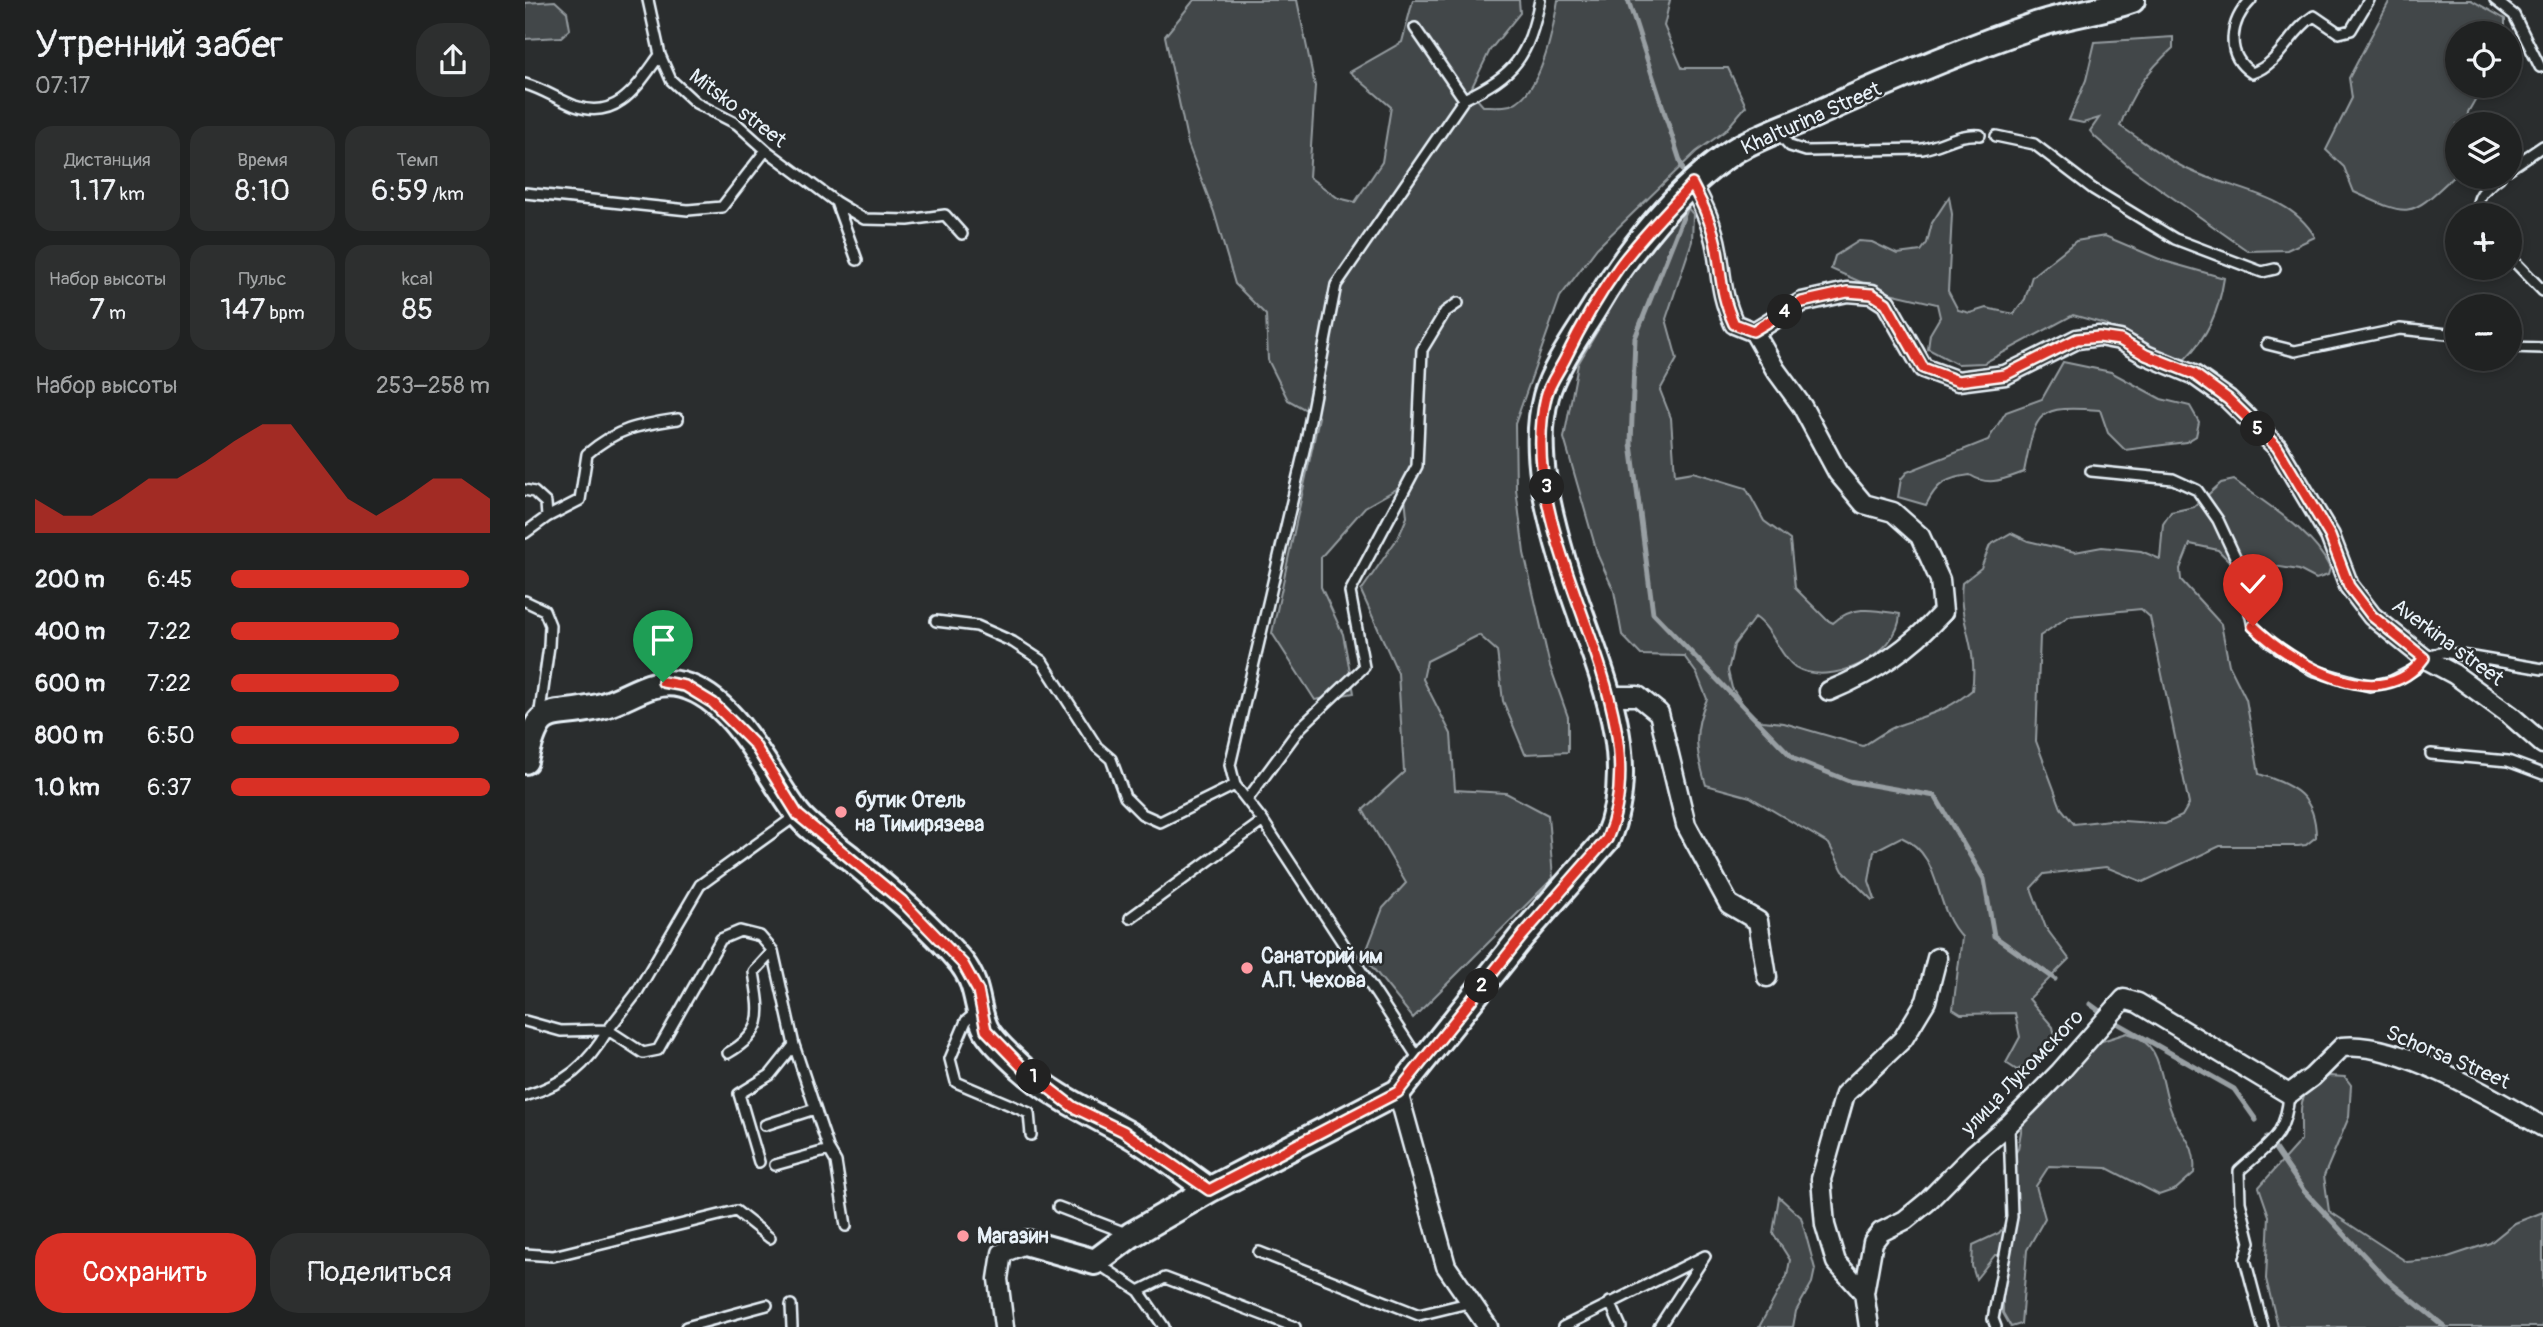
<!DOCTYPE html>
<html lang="ru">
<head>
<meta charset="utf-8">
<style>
  :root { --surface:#202222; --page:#2d2f2f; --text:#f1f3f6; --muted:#a2a4a5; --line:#3d3f40; --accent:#d93025 }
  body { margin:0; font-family:Pangolin,sans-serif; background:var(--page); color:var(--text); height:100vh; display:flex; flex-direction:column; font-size:26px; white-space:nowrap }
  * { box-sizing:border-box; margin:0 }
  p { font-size:23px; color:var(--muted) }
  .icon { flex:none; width:38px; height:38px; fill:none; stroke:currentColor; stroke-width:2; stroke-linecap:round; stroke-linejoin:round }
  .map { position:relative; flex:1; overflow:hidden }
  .drawer { display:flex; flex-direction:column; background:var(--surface); width:525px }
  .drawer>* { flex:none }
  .buttons { position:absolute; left:1920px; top:21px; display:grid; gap:14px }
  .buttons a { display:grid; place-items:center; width:77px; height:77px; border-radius:50%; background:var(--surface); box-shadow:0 4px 10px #0003,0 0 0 2px var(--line); font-size:35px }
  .pin { position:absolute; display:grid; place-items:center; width:60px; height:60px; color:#fff; margin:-72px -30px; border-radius:50% 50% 50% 0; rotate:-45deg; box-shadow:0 0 7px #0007 }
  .pin .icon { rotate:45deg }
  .km { position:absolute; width:35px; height:35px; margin:-18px; border-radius:50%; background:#222; color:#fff; font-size:19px; line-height:35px; text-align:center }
  .round { display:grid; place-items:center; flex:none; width:74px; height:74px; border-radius:28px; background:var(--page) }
  .headline { display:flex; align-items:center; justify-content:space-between; height:119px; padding:0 35px }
  h1 { font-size:38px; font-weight:600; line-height:52px }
  .stats { display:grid; grid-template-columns:repeat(3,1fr); gap:10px; height:119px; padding:7px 35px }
  .stats div { display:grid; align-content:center; border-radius:18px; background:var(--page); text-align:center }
  .stats b { font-size:30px; font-weight:600 }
  .stats small { font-size:19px; font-weight:400 }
  .stats p { font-size:19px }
  .chart { height:196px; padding:14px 35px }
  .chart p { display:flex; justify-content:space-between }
  .chart svg { width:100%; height:126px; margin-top:7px; fill:var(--accent); opacity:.7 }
  .primary-button { display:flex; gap:14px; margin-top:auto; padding:14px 35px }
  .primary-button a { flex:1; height:80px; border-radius:28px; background:var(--accent); color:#fff; font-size:28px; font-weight:600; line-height:80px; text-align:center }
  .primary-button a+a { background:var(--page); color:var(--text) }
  ul { padding:0 35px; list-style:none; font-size:23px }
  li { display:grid; grid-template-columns:112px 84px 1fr; align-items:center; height:52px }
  li i { height:18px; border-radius:9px; background:var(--accent) }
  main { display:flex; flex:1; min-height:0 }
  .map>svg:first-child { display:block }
  .green { fill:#424648; stroke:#959ca0; stroke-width:2; fill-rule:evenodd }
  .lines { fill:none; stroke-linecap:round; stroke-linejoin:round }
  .stream { stroke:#989fa3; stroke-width:5 }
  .lane-casing { stroke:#e8f1f8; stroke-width:14 }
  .street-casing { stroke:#e8f1f8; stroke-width:23 }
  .secondary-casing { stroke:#e8f1f8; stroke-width:30 }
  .lane { stroke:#2a2d2e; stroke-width:9 }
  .street { stroke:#2a2d2e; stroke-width:18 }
  .secondary { stroke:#2a2d2e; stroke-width:24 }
  .route-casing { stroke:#fff; stroke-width:14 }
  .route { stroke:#d93025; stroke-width:9 }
  .poi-dot { fill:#ff9aa2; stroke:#2a2d2e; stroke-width:2.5 }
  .labels { text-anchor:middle; stroke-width:5; stroke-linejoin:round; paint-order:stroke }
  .street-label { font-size:21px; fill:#e8f1f8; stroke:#2a2d2e }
  .poi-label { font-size:21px; font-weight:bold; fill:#e8f1f8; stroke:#2a2d2e; text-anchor:start }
</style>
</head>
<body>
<main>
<section class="drawer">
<div class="headline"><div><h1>Утренний забег</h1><p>07:17</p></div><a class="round"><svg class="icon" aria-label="share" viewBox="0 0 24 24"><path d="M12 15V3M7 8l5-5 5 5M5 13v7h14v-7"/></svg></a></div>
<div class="stats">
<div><p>Дистанция</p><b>1.17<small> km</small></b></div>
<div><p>Время</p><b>8:10</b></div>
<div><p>Темп</p><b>6:59<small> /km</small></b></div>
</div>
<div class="stats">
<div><p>Набор высоты</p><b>7<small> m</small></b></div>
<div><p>Пульс</p><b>147<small> bpm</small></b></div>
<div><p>kcal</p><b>85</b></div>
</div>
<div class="chart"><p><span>Набор высоты</span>253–258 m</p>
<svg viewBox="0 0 160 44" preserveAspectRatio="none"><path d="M0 44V32L10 38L20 38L30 32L40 25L50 25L60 19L70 12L80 6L90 6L100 19L110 32L120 38L130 32L140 25L150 25L160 32V44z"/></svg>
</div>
<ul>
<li><b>200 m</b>6:45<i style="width:92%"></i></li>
<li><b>400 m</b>7:22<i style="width:65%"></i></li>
<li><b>600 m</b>7:22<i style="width:65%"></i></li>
<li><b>800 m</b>6:50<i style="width:88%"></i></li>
<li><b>1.0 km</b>6:37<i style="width:100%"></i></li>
</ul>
<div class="primary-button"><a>Сохранить</a><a>Поделиться</a></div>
</section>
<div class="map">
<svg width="2018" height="1327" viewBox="0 0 2018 1327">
  <rect width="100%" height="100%" fill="#2a2d2e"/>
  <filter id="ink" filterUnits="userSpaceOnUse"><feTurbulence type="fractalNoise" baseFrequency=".0143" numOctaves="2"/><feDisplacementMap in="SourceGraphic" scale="14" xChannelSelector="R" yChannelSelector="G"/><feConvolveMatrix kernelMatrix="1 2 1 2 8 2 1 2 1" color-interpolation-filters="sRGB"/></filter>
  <g filter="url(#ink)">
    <path class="green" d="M669,0h103l18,86 -6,91 29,21 17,4 27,-40 9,-55 -41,-35 52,-30 11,-42h106l1,13 -30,37 -20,41 13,15c8,0 19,1 27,-1 32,-11 43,-76 48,-105h112l-6,26 18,42h46l18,38 -21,25 -29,21 -99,96 -37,49 -45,127 1,65 8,64 26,113 18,51v35l-43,2 -22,-53 -6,-50 -18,-16 -52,26 -4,18 28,55 4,56 51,3 42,22 5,63 -140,140 -49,-61 19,-49 23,-25 -43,-73 41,-38 -6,-99 -37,-82 38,-55 8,-19 -3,-32 -39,22 -44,50v30l22,47 11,59 -39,7 -43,-67 47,-216 -31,-17 -20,-40 -2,-45 -31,-31 -21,-72 -26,-68 -23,-108z
      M1865,0h81l34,19v14h-48v53h26l-15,26 -1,12h-10v49c-47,44 -44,46 -103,19l-10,-25 -18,-17 26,-52 -3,-20z
      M30,1l12,11 3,17 -9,8 -36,2v-36z
      M1648,37v11c-26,23 -41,45 -53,78 23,15 45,33 69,44 43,20 101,23 126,67l-28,13 -39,1 -116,-82 -37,-32 -5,-6 9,-13 -16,5 -14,-3 17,-40 9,-38z
      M1424,197l3,17 -4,77 10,19 12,3 16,-5 28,6 11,-15 7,-23 44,-35 29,-5 59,25 60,17c-5,33 -16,58 -39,81l-30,-2 -50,-33 -32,-9 -89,48 -27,1 -29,-15 2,-15 10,-17 -3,-13 -56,-13 -50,-22 4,-13 24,-15 13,1 25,12 24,-3 6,-8 5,-20z
      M1162,207l6,7 -1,27 -26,78 11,40 -17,31 11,28 4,57 18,-3 53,16 18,33 26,19 5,48 32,32 6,3c21,-19 42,-13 67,-9 -1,42 -71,74 -105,53 -15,-10 -22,-38 -40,-50l-21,28 -6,26 4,17 17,25 13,8 22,2 79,23c12,-7 25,-18 39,-22 28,-10 47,-14 70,-34 7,-45 -15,-70 -10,-107l19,-15 9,-23 21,-12 17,8 47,11 27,-5 39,4 19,8 3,-35 8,-12 23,-5 27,-24 13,-3c33,25 78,50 96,88l-2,7 -12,4 -17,-9 -25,-4 -9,10 -18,3 -29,-29 -28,-6 -10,25 1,11 40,44 8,41 17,34 13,75c35,11 57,22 57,63l-10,8 -8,1h-78l-77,36 -37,-15 -62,7 -13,14 15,40 23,31 -40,40 24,28 3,14 -19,20 -20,9 -11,-7 14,-26 -5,-24 -54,1 -8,-5 9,-72c-30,-30 -18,-81 -61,-100l-27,14 -5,30 6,18 -3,1 -29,-29 -14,-27 -79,-47 -44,-12c-10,-33 -14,-53 1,-86l-10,-25 -13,-18 -43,-1 -19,-20 -8,-44 -16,-35 -34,-118 14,-74 63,-107zM1616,609l9,8 39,187 -7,12 -17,8 -55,-4 -36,4 -13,-16 -25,-67 4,-105 29,-20z
      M1538,362l48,10 50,27 29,7 9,16 -3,14 -10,6 -61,8 -17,-17 -8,-23c-64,-5 -64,1 -76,62 -20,7 -35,15 -54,3 -24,3 -33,8 -44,30l-28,-8 3,-18 6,-7 81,-32 18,-28 36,-13z
      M1602,1033c39,10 32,51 45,80 10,25 25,30 22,60l-18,16 -17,6 -52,-27 -58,-2 -13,20 9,32 -18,32 -6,74 -10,3 -8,-14 -1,-58h-7l-19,24 -4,-13 1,-21 26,-12 13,-16 -8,-45 14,-23 5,-29 76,-78z
      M1804,1076l16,1 6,8 -2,32 -25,59 5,35 78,51 35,-3 48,-16 25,-20 28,-11v115h-265l-12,-48 3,-63 -10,-29 42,-47c1,-37 -7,-45 28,-64z
      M1254,1197l22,20 14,52 -3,14 -16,28 -3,16h-34l28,-51 3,-16 -17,-27z"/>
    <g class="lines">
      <path class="stream" d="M1103,0l56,173
        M1162,207l-52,131 -4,106 22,169 141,146 55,22 86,15 49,83 10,57 61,43
        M1565,1004l22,16 122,69 22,31
        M1742,1137l37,54 82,88 59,48"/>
      <defs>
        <path id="lane" d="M123,0l12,55 11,25 25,23 41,21 29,26 70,52 21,58
          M1726,0c-21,21 -27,55 1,73 28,-9 38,-42 62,-57l25,17 12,-3 18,-30
          M1970,0l19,15 26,52
          M890,28l49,71 -128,186 -31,161 -75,319 5,20 28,36 157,240
          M0,84c18,5 32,15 50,22 43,15 63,-21 85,-51
          M939,99c52,-25 64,-42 76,-99
          M1253,133l12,13 16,5 116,-2c22,-4 35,-16 58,-14
          M1471,136l38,8 59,45 82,50 87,33 13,-3
          M1984,169l34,-23
          M0,193l163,17 34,-3 44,-57
          M311,202l28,17 44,1 37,-5 17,19
          M1953,215c-3,-20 7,-26 22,-38
          M1984,256l34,35
          M1742,344l28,7 105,-22 57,6
          M1984,347l34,1
          M1566,471l82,8 24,11 21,30 21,45 14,61 19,18 40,26 58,16 22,-5 25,-13 7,-10 19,-6 100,17
          M0,490l9,2 12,11 1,14 -22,16
          M22,517l33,-17 7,-46c30,-26 52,-29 91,-35
          M0,601l19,9 6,15 -1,21 -10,72
          M411,621l41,5 36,16 29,19 55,86 14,12 14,38 17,17 18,8 75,-37
          M1906,754l77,7 35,13
          M722,800l53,-72 64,-61 -14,-75 67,-126 5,-116 23,-38 13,-9
          M605,918l133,-97
          M452,1012l-11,9 -16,38 6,23 73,31 2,22
          M0,1021l36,10 47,-1 28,-36 64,-109 97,-70
          M203,1053c39,-22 32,-41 26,-81l19,-21
          M0,1096c41,-13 61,-29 83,-66l35,23 15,-3 63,-111 19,-8 20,5 13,15 21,94 35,105 7,12 10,64
          M240,1125l50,-16
          M234,1162l-20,-68 31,-19 24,-30
          M250,1165l54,-15
          M533,1207l68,26
          M734,1252l160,63 49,-12
          M0,1254l28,2 183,-45 34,27
          M572,1263l42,28 26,-13 130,49
          M614,1291l25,36
          M1085,1302l11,25
          M266,1305l1,22
          M161,1327l81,-22
          M1038,1327l142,-71 -46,71
          M1471,1327l-3,-8 19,-102 -3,-91
          M1738,1327l-18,-68 5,-17 -10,-40 -1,-31c31,-28 47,-34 50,-77"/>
        <path id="street" d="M1167,184c11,21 21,42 25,66 5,30 4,45 17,74l20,8 48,-30 45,-10 25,2 14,9 37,65 35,13 47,-6 72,-36 22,-3 21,4 26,15 48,20 34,24 49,48 53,89 19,50 23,30 52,42 30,16 56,41 33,29
          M1229,332l21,37 27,37 36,67 26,31 29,8 27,24 20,44 3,32c-33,36 -68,60 -114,79
          M1084,696h29l21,17 27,112 43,79 29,17 9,56
          M873,1092l48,174 42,61
          M1339,1293l-28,-31 -11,-37 -4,-46 24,-85 58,-55 23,-38 11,-43
          M479,1327l-6,-48 4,-26 26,-10
          M1344,1327l-5,-34 9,-51 8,-10 24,-12 22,-18 47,-48 35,-30 51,-52 64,-73 14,4 151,91 23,-17 30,-30c55,-7 153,52 201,80"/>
        <path id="secondary" d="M0,761c15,-61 22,-42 73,-54 31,-7 51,-30 84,-22 54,14 85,89 115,128 13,17 36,31 52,44 39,33 79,66 112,105 20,25 14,48 26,69 7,12 25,28 36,38 30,27 64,42 98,61 31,16 59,40 88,60l-78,45 -36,27 -67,-19
          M684,1190l189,-98 125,-157 84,-96c39,-91 -19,-190 -44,-278 -15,-51 -31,-112 -17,-165 8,-29 34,-64 49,-89 33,-56 84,-121 139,-156 25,-15 56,-25 82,-37 73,-33 147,-65 223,-90 31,-10 63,-13 93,-24"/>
      </defs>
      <use href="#lane" class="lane-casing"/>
      <use href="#street" class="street-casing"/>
      <use href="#secondary" class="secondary-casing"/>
      <use href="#lane" class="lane"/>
      <use href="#street" class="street"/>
      <use href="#secondary" class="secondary"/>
    </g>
  </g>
  <g class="lines" filter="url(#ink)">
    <defs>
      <path id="route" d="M138,682l22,4 28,17 41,41 44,71 104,86 61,63 15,27 8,39 38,39 49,38 50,24 86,59 189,-98 125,-157 84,-96c57,-137 -96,-296 -61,-442 3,-13 13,-26 19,-38 15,-31 34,-64 54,-92 21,-29 49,-56 73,-83 11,21 21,42 25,66 5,30 4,45 17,74l19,7 49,-29 45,-10 25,2 14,9 37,65 35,13 47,-6 72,-36 22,-2 21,3 26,15 48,19 34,25 49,48 53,89 19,50 23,30 52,42c-43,60 -132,5 -171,-32"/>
    </defs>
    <use href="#route" class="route-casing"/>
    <use href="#route" class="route"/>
  </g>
  <g class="poi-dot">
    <circle cx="316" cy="812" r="7"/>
    <circle cx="722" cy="968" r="7"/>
    <circle cx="438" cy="1236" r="7"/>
  </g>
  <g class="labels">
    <g class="street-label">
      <text transform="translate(213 108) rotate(37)" y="7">Mitsko street</text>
      <text transform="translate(1286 118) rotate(-24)" y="7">Khalturina Street</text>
      <text transform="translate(1923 642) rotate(36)" y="7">Averkina street</text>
      <text transform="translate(1923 1057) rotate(23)" y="7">Schorsa Street</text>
      <text transform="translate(1497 1072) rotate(-46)" y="7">улица Лукомского</text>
    </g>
    <g class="poi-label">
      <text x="330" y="807">бутик Отель<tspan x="330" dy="24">на Тимирязева</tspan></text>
      <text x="736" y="963">Санаторий им<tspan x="736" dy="24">А.П. Чехова</tspan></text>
      <text x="452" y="1243">Магазин</text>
    </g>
  </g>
</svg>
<div class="buttons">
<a><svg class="icon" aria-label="locate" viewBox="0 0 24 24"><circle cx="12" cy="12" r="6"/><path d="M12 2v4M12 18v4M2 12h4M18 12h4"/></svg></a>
<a><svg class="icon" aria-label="layers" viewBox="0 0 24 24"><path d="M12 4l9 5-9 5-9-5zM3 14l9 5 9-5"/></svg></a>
<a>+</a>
<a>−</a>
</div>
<div class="pin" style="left:138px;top:682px;background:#1e9e55"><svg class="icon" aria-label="arrive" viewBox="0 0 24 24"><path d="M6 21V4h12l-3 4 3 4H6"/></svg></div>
<div class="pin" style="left:1728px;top:626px;background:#d93025"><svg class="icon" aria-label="check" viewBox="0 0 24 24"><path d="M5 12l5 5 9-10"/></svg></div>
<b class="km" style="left:509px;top:1077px">1</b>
<b class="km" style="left:957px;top:986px">2</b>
<b class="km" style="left:1022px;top:487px">3</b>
<b class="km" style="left:1260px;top:312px">4</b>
<b class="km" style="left:1733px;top:429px">5</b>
</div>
</main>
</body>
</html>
